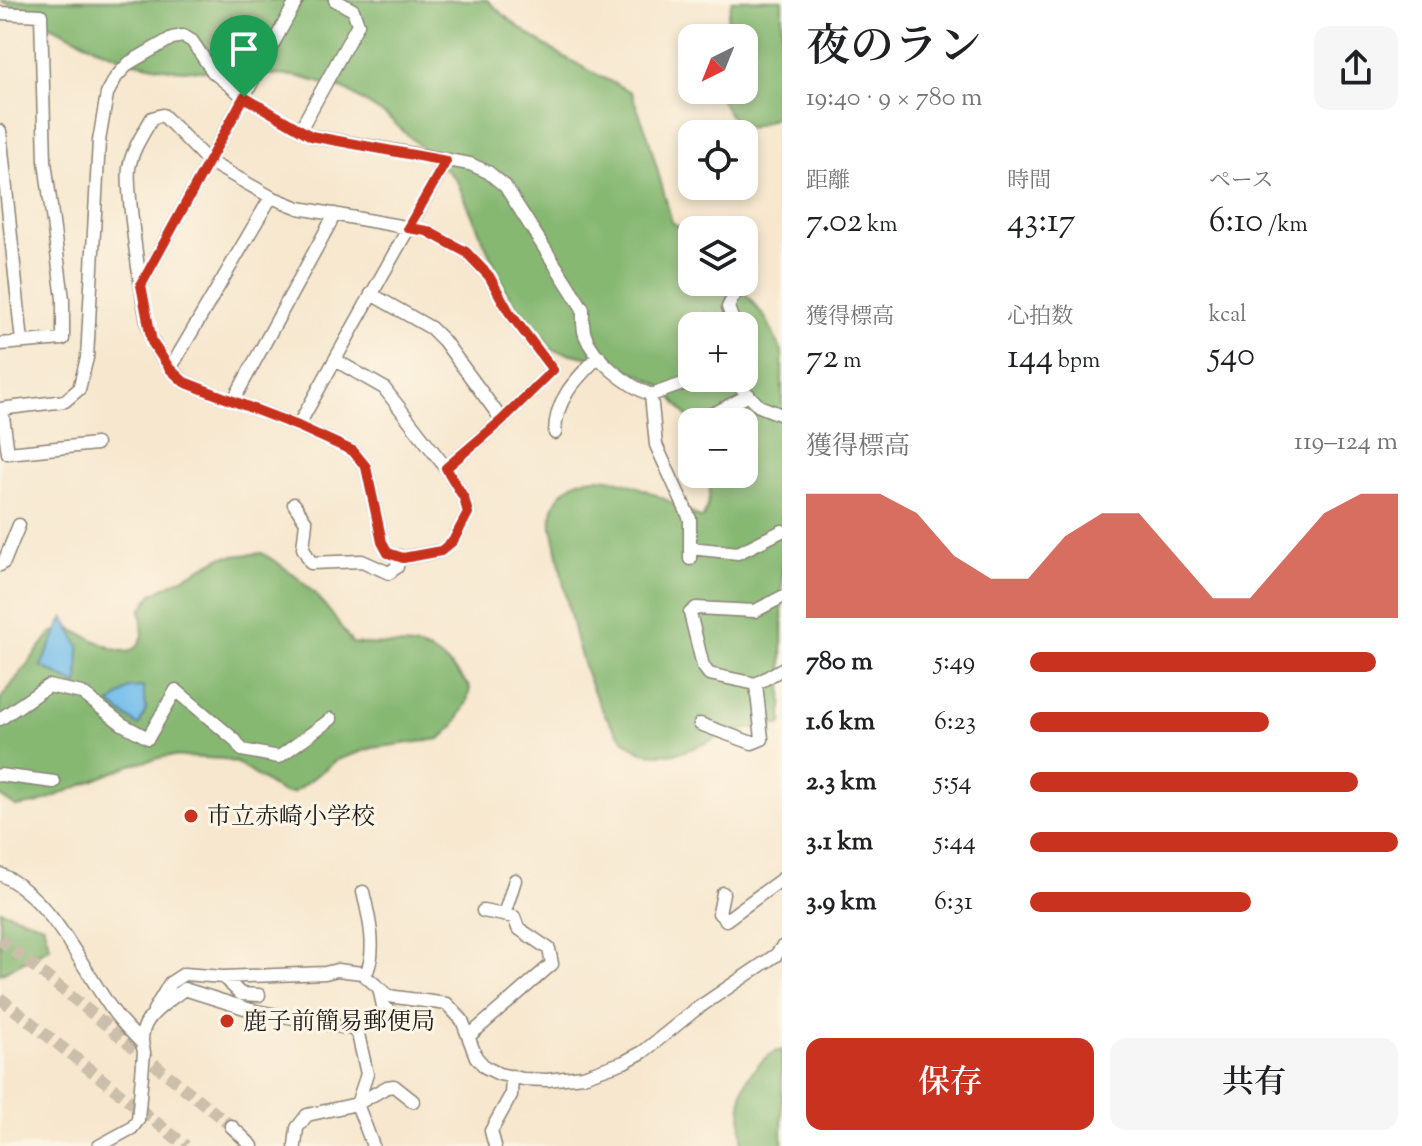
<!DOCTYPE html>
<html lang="ja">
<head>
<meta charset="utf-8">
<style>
  :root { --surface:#fff; --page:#f6f6f6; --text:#202124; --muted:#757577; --accent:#c8321e }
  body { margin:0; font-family:"Sorts Mill Goudy","Noto Serif JP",serif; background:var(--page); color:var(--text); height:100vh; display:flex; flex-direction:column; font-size:30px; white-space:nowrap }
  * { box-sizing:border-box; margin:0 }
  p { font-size:26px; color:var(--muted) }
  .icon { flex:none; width:44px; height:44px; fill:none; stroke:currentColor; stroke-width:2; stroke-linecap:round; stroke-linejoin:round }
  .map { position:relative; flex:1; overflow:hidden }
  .details { display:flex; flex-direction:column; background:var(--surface); width:640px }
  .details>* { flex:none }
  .needle { width:52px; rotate:223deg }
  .fabs { position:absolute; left:678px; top:24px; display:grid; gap:16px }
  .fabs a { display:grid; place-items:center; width:80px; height:80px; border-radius:16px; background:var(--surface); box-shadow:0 4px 12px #0003; font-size:40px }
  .pin { position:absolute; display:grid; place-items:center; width:68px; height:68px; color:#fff; margin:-82px -34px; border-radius:50% 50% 50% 0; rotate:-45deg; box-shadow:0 0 8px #0007 }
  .pin .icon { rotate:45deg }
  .round { display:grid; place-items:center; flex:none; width:84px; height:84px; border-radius:16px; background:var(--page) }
  .overview { display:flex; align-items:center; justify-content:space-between; height:136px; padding:0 24px }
  h1 { font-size:44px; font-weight:600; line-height:60px }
  .figures { display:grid; grid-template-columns:repeat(3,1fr); gap:12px; height:136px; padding:8px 24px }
  .figures div { display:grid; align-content:center }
  .figures b { font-size:34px; font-weight:600 }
  .figures small { font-size:22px; font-weight:400 }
  .figures p { font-size:22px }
  .chart { height:224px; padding:16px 24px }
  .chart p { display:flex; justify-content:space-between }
  .chart svg { width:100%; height:144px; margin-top:8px; fill:var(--accent); opacity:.7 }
  .primary-button { display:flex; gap:16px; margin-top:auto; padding:16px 24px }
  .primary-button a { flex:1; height:92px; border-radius:16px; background:var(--accent); color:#fff; font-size:32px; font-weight:600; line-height:92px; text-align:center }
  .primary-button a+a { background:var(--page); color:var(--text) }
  ul { padding:0 24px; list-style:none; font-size:26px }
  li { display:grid; grid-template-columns:128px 96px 1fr; align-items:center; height:60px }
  li i { height:20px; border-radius:10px; background:var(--accent) }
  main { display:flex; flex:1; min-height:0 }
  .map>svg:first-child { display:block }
  .forest { fill:#86b872; stroke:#516a47; stroke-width:2; fill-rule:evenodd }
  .water { fill:#72bdec; stroke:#476c84; stroke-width:2 }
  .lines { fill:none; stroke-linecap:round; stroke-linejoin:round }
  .minor-tunnel { stroke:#cbbeaa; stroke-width:12; stroke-dasharray:12 6; stroke-linecap:butt }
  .minor-casing { stroke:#8a8275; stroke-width:15 }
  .minor { stroke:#fff; stroke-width:12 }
  .route-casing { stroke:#fff; stroke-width:16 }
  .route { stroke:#c8321e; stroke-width:10 }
  .poi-dot { fill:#c8321e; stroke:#fcf5e5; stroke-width:3 }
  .labels { text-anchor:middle; stroke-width:6; stroke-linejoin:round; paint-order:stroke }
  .poi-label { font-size:24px; fill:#1c1c1c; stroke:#fcf5e5; text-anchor:start }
</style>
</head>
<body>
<main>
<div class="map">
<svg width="782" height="1146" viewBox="0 0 782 1146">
  <rect width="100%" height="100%" fill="#fcf5e5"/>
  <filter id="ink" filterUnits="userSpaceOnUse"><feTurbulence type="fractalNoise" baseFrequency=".0125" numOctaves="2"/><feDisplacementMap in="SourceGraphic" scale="16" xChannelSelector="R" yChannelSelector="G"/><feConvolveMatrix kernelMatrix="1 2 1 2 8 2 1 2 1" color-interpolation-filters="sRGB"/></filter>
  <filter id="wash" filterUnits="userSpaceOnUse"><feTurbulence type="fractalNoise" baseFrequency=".006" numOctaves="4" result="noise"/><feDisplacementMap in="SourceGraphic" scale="32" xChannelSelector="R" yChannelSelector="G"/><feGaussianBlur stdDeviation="1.8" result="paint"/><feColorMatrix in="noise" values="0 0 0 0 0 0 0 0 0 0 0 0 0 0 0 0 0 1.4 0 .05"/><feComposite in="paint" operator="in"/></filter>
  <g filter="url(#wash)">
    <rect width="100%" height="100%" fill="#f7e7ce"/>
    <path class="forest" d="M0,0h487c42,41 93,66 144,92l17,44 24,86 20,14v46h44l31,38 15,33v371c-16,3 -33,4 -49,8 -24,7 -43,22 -69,22 -8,0 -18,0 -24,-3 -59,-29 -74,-165 -88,-224 -1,-17 1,-26 14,-38 33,-31 103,12 136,30 8,-15 9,-28 7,-45h35v-52h-52l-28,-34 -23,-13 -41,-15 -47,-10 -47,-59 -50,-112 -68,-62 -44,-28 -48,-13 -127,-7 -39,-8 -31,-12zM692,326h52v52h-52z
      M732,0h50v115l-32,13 -19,-11 -16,-27h29v-52h-21z
      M262,553c44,26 62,48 90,90 62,6 75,-10 118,45l-3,14 -13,24 -14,13 -68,9 -35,12 -44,33 -12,-1 -44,-29 -14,-4 -55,-3 -37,9 -95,39 -20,3 -16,-11v-96l51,-67 16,-6 46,22 15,3 9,-5 6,-11 -2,-26 11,-16 70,-37z
      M0,910l43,15 7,22 -50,27z
      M782,1050v96h-40c1,-15 -3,-44 1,-57 5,-15 23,-37 39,-39z"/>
    <path class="water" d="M64,617l15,29 -1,39 -37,-19z
      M143,687l3,22 -7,17 -29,-22 19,-16z"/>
  </g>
  <g filter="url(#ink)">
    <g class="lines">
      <path class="minor-tunnel" d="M0,939l231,187
        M0,998l186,148"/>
      <defs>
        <path id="minor" d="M0,13l41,2 4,146 18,138v40l-63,5
          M163,115l45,46 63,36 28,11 128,23 39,21 23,24 20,36 44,58 -51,50 -56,48 18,30 4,15 -15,28 -12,10 -38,7 -15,-5 -6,-11 -16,-75 -13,-16 -55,-25 -114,-44c-11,-11 -23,-23 -30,-38 -10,-17 -28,-155 -25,-176 3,-18 14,-34 23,-50z
          M300,130l58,-106 -5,-14 -18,-10
          M0,131l22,211
          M141,285l156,-285
          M371,294l60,34 13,13 58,79
          M735,294l-7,13 7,19
          M706,320l2,6
          M335,360l49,28 62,80
          M170,369l101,-172
          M732,378l27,28 23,9
          M651,395l5,50 34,74v40
          M233,401l102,-187
          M0,409l65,-8 14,-12 8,-31 12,-217 8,-47 9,-17 13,-14 43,-25 11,-2 9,5 21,31 31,25 67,39 159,28 18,8 17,14 78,123c0,9 -1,18 2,26 9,25 42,50 66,60l49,-17
          M2,409l6,44 88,-9
          M693,422l1,-3 21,-6 34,-18
          M298,426l148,-265
          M555,433c0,-34 21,-54 44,-77
          M294,504l12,18 -3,26 8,15 51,-2 27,12 8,-6 2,-11
          M690,548l48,5 44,-22
          M0,565l4,-3 15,-37
          M782,597l-27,14 -59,-3 -6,5 13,53 6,8 47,10 26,-15
          M0,719l48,-33 34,7 40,31 26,14 28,-48 59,50 7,10 37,7 52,-38
          M700,724l52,19 10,-4 -6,-55
          M0,775l54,7
          M0,874c56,27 81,95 116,141 8,10 17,19 26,28
          M363,892c6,24 15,62 2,83
          M723,893l-4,20 7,7 56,-41
          M504,915l11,-35
          M223,977l18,17 18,1
          M379,988l4,18 15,12
          M154,1010l16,-27 14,-9 39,3 102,-4 12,-3 25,3 26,23 59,8 15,16 14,37 9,10 14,7 24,5 24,1 36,-4 41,-14 19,-10 52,-42 81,-55 6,-8
          M469,1036l83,-72 -3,-15 -31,-21 -4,-11 -31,-6
          M231,1126l21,20
          M99,1146l33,-18 6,-8 6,-68c-10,-32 19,-46 40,-63l67,21 101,19 6,5 9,40 -10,30 16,42
          M295,1146l2,-18 10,-13 50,-11 30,-17 7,-1 19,15
          M495,1146l-4,-15 20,-36 1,-19"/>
      </defs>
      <use href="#minor" class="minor-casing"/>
      <use href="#minor" class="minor"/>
    </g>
  </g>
  <g class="lines" filter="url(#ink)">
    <defs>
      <path id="route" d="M244,97l67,39 135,25 -38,67 19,3 39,21 23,24 20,36 44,58 -51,50 -56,48 18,30 4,15 -15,28 -12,10 -38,7 -15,-5 -6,-11 -16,-75 -13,-16 -55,-25 -114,-44 -14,-13 -18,-27 -11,-57z"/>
    </defs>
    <use href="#route" class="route-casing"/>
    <use href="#route" class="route"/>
  </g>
  <g class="poi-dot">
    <circle cx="191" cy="816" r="8"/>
    <circle cx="227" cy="1021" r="8"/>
  </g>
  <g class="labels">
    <g class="poi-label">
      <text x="207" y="824">市立赤崎小学校</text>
      <text x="243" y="1029">鹿子前簡易郵便局</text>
    </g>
  </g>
</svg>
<div class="fabs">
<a><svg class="needle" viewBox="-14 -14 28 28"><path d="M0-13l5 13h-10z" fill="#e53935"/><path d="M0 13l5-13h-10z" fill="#757577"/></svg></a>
<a><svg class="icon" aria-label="locate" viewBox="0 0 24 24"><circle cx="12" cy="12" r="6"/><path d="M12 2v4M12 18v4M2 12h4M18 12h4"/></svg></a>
<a><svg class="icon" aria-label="layers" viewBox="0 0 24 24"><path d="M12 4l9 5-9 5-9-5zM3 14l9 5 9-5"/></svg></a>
<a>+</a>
<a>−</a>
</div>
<div class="pin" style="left:244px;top:97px;background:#1e9e55"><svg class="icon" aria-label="arrive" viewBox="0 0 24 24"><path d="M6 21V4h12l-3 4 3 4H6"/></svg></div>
</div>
<section class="details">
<div class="overview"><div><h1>夜のラン</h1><p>19:40 · 9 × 780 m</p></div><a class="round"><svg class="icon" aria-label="share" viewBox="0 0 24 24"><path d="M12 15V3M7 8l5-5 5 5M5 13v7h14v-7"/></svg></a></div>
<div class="figures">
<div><p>距離</p><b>7.02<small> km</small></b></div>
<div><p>時間</p><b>43:17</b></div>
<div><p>ペース</p><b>6:10<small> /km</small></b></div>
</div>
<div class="figures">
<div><p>獲得標高</p><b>72<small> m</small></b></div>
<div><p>心拍数</p><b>144<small> bpm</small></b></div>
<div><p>kcal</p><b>540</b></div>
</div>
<div class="chart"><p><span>獲得標高</span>119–124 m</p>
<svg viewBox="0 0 160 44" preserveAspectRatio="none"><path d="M0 44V6L10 6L20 6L30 12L40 25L50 32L60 32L70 19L80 12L90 12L100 25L110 38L120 38L130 25L140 12L150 6L160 6V44z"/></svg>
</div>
<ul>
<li><b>780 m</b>5:49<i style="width:94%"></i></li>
<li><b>1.6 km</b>6:23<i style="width:65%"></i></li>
<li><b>2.3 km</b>5:54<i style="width:89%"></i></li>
<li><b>3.1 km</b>5:44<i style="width:100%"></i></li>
<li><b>3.9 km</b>6:31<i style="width:60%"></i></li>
</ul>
<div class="primary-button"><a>保存</a><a>共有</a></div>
</section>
</main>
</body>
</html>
